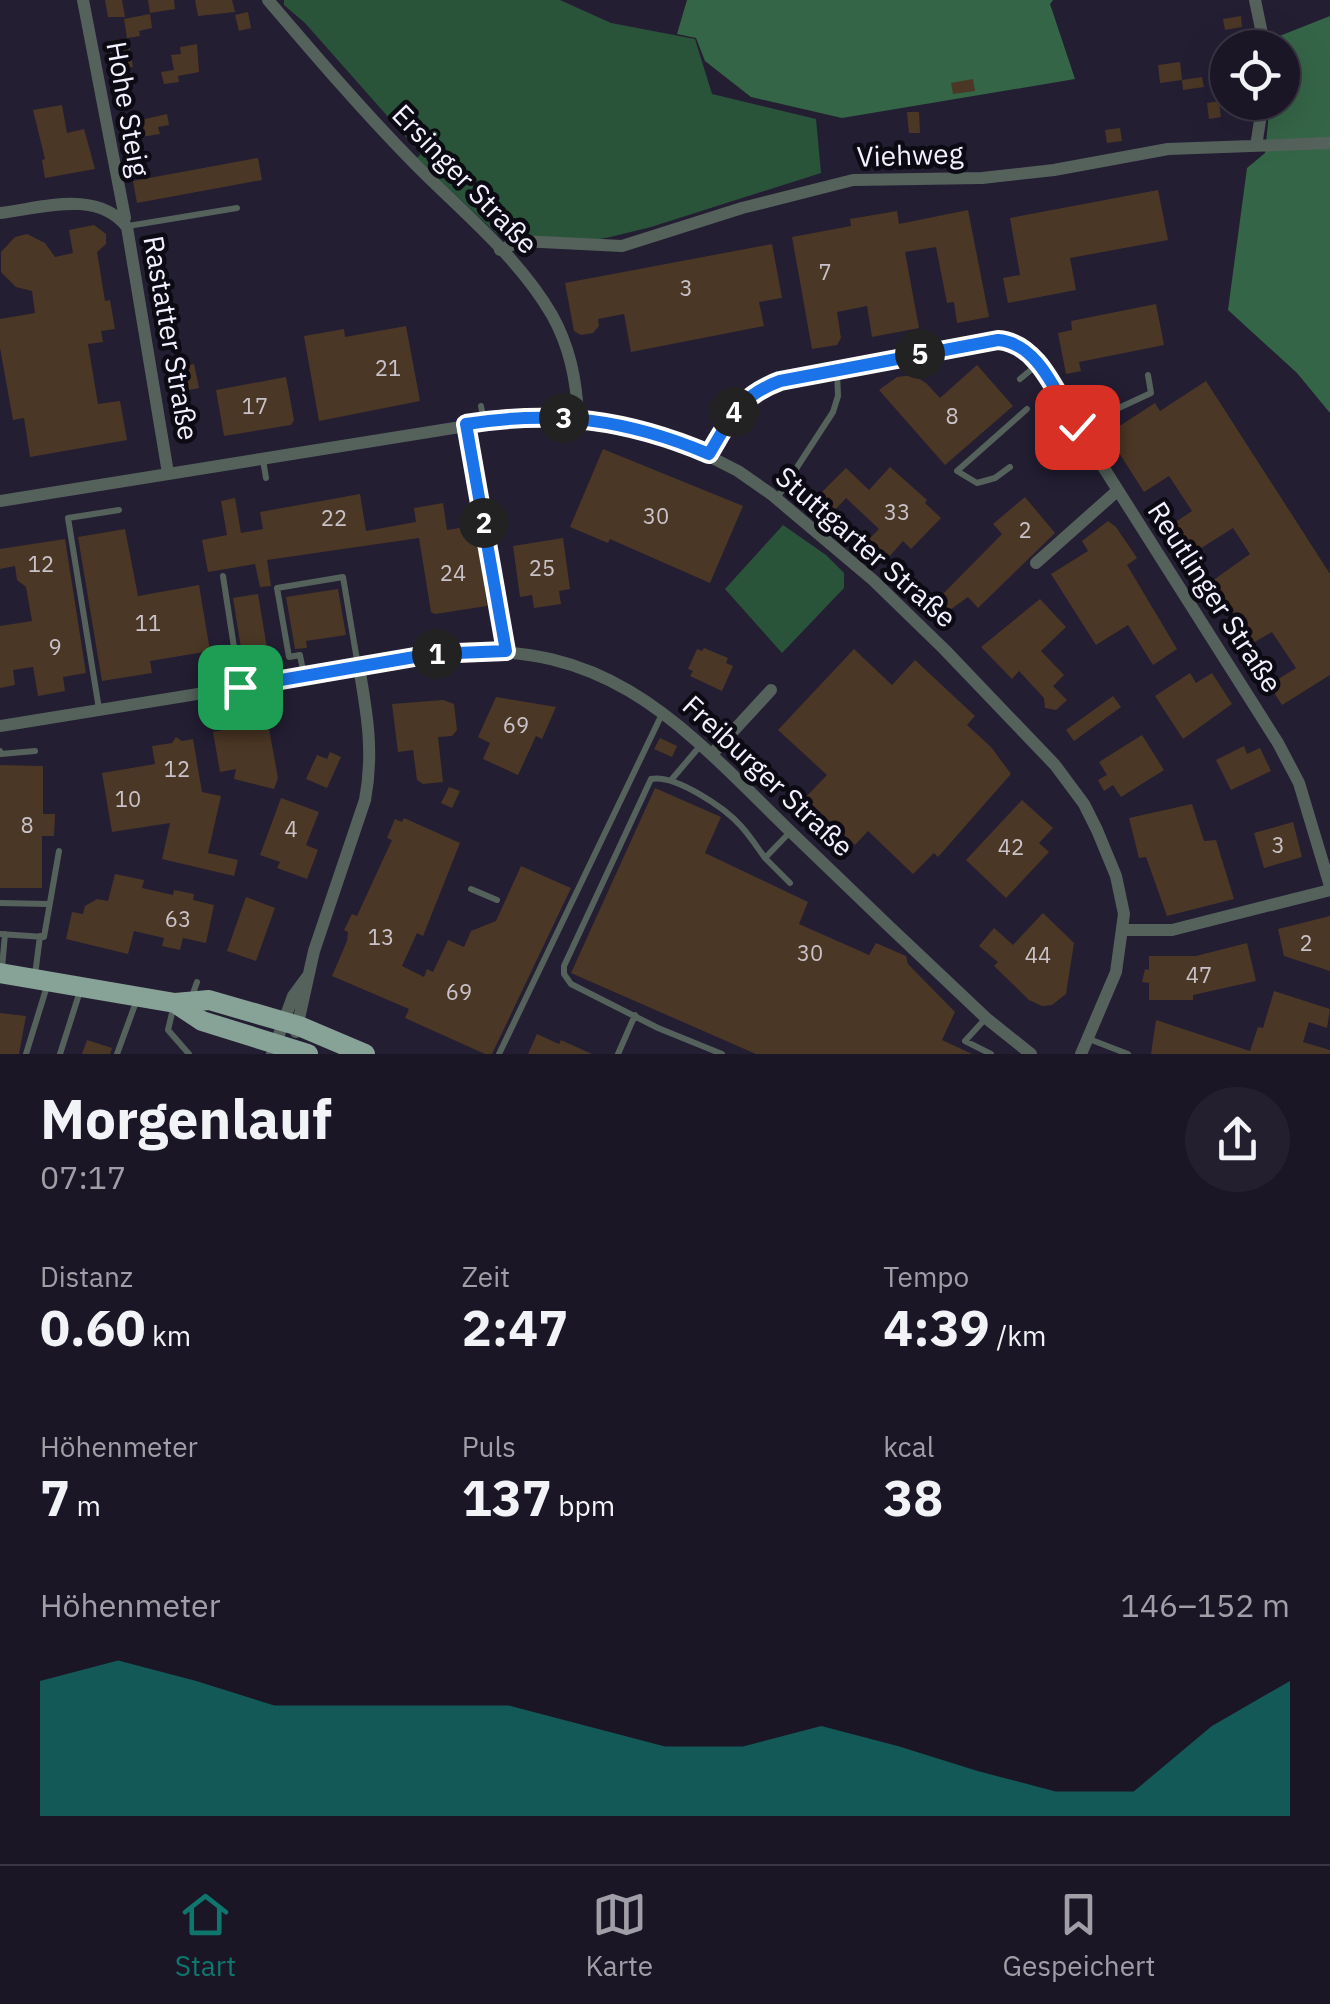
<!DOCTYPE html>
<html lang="de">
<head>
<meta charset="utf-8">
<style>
  :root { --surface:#1b1626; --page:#241f2e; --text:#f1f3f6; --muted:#a09fa7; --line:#393543; --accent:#0f766e }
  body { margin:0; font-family:"IBM Plex Sans",sans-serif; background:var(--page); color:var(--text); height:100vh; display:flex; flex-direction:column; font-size:38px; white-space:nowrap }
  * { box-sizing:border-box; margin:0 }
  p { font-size:32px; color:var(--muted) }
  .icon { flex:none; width:55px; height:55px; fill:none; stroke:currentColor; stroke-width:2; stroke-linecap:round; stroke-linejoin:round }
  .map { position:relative; height:1054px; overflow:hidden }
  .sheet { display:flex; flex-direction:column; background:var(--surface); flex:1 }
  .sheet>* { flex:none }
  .buttons { position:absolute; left:1210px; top:30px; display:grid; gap:20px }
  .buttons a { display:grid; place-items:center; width:90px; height:90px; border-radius:50%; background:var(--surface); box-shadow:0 10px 40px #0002,0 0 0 2px var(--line); font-size:50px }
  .pin { position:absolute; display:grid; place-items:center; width:85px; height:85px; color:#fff; margin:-42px; border-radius:20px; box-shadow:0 5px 15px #0006 }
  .km { position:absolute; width:50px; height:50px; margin:-25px; border-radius:50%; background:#222; color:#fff; font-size:28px; line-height:50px; text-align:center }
  .round { display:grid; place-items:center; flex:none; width:105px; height:105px; border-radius:52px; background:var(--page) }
  .summary { display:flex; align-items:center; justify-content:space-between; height:170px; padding:0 40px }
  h1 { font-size:55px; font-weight:700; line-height:75px }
  .figures { display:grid; grid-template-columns:repeat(3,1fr); gap:15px; height:170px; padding:10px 40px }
  .figures div { display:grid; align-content:center }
  .figures b { font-size:50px; font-weight:700 }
  .figures small { font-size:28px; font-weight:400 }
  .figures p { font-size:28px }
  .chart { height:280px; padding:20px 40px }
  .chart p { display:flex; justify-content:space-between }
  .chart svg { width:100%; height:180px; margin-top:10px; fill:var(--accent); opacity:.7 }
  .menu { display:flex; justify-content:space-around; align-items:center; height:140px; border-top:2px solid var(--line); background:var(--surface); font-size:28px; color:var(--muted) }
  .menu a { display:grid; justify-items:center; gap:5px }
  .menu .active { color:var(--accent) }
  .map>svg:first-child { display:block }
  .green { fill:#2a543a }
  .forest { fill:#356547 }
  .building { fill:#4b3725 }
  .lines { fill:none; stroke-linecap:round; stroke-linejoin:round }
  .lane { stroke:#55625c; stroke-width:6 }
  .street { stroke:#55625c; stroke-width:12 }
  .primary { stroke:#87a296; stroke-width:20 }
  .route-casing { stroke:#fff; stroke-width:20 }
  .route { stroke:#1a73e8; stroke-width:12 }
  .labels { text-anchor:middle; stroke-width:9; stroke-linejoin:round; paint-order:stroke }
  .number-label { font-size:22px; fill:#c9c2c8 }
  .street-label { font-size:28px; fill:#f3f0ff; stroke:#0c0a13 }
</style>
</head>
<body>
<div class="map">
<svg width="1330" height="1054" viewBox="0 0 1330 1054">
  <rect width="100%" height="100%" fill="#241e33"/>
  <path class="green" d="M284,0h276l51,23 84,16 17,55 104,25 5,54 -170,54 -41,10 -31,6 -58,-9 -23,1 -81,-77 4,-4 -116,-131 -21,-18z
    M783,525l43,30 18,18v15l-62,65 -57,-64z"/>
  <path class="forest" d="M687,0h366l-3,4 25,75 -233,39 -91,-21 -46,-36 -9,-23 -19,-4z
    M1330,16v397l-33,-40 -69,-63 19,-142 18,-15 5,-50 12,-1v-54l-14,-1 -1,-6z"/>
  <path class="building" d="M105,0h17l3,17h-17z
    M148,0h26l1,9 -25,4z
    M195,0h37l3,12 -37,4z
    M248,12l3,16 -12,3 -4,-16z
    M150,14l2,14 -13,3 1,5 -12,2 5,29 -22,3 -2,-29 18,-3 -3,-19z
    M1241,16l1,11 -17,3 -2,-11z
    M197,44l2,28 -21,4 1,6 -15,2 -3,-12 13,-2 -3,-15 10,-1 -1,-7z
    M1180,62l2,18 20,-3 2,10 -21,3 -1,-10 -22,3 -2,-18z
    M973,79l2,12 -22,3 -2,-11z
    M1219,101l2,16 -12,2 -2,-16z
    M62,105l5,28 17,-4 11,40 -50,9 -3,-18 3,-1 -12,-49z
    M907,112h12l1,21h-11z
    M167,114l2,11 -11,2 2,7 -25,4 -3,-16z
    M1120,128l2,13 -15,2 -2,-13z
    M258,158l4,22 -125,23 -4,-22z
    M1158,190l10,50 -98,18 6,32 -68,13 -5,-25 17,-3 -10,-57z
    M968,210l21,107 -32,6 -3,-21 -7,1 -11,-56 -31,5 14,76 -47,9 -5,-31 -30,6 4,26 -4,7 -25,4 -20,-112 59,-11 -1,-7 47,-8 2,13z
    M94,225l12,9v10l-9,8 8,49 5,-1 5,29 -14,2 2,11 -15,2 10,60 22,-3 7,39 -97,17 -6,-39 -11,2 -13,-72v-29l35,-6 -3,-22 -16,-4 -15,-15v-20l14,-15 12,-3 18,9 10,14 18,-4 -4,-23z
    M772,244l10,54 -23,4 5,24 -133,26 -7,-38 -26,5 1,7 -6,7 -12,2 -7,-4 -9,-48z
    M1156,304l8,41 -85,17 2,9 -15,3 -8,-41 14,-3 -1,-9z
    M406,326l14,75 -101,20 -15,-85 40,-7 1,8z
    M194,364l5,24 -25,5 -4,-24z
    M977,365l36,41 -68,59 -66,-75 18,-13 16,-2 13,8 14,15z
    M286,377l8,43 -3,5 -67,11 -8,-46z
    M1206,381l124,193v101l-48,30 -13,-20 27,-17 -24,-36 -19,11 -12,-3 -5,-5 6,-4 -30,-50 38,-27 -17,-26 -46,29 -19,-30 24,-16 -23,-35 -25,16 -37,-58 48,-31 5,8z
    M603,449l140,57 -33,77 -100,-44 -2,4 -38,-16z
    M890,467l37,33 -2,3 16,15 -30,31 -8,-8 -14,16 -20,-18 10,-10 -33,-31 -12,13 -16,-15 28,-28 23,22z
    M360,494l6,37 50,-9 -2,-14 29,-5 4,27 30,-5 10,81 -52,8 -4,-2 -12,-74 -152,22 4,26 -11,1 -5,-23 -47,8 -6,-32 25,-5 -6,-34 14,-3 6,35 22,-4 -3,-17z
    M1025,497l30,36 -77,75 -10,-11 -21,15 -11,-11 66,-67 -9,-10z
    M1108,521l8,6 21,31 -10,7 50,84 -24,16 -25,-40 -32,20 -45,-71 37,-23 -6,-10z
    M125,529l13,67 61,-11 11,66 -60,10 2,12 -50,8 -24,-144z
    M563,538l7,51 -11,2 2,13 -27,4 -2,-13 -12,2 -7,-51z
    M65,539l21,134 -23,4 2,14 -27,5 -5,-29 -20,3 2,15 -15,3v-62l32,-5 -6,-34 -9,-7 -2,-14 -15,3v-20z
    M338,589l8,46 -40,6 1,7 -12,1 -9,-52z
    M258,594l10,60 -21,4 -1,-10h-5l-8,-50z
    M1040,599l26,28 -25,24 23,24 -11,11 14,14 -11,10 -11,-2 -1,-10 -25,-27 -7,8 -31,-32z
    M704,648l24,10 -2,5 7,3 -11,25 -32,-15 3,-5 -5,-2 9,-20 5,2z
    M854,649l38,36 23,-25 60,56 -8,9 24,22 20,27 -73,83 -4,-4 -21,21 -45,-43 -13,14 -50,-47 22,-23 -49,-45z
    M1190,673l6,10 16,-10 20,31 -49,35 -28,-43z
    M1113,696l8,11 -47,34 -8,-11z
    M496,697l60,10 -14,32 -6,-3 -18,39 -35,-16 7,-16 -12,-6z
    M443,700l11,4 3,26 -5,6 -14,1 5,45 -20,2 -6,-4 -4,-30 -15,2 -6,-48z
    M265,707l13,71 -4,11 -40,-10 2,-10 -16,3 -7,-40 14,-3 -3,-15z
    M1142,735l22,35 -43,27 -8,-12 -9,6 -6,-11 9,-5 -8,-13z
    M176,737l6,4 11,-2 9,53 19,4 -13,57 30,7 -4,16 -72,-17 8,-36 -58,9 -10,-59 53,-9 -3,-18 20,-3z
    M660,738l17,8 -5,11 -18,-8z
    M1244,746l3,8 13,-6 11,23 -40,19 -15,-30z
    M330,752l11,5 -14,31 -21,-9 11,-24 10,4z
    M0,765l43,1v48h12l-1,22h-12v52h-42z
    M449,787l11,4 -8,17 -11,-5z
    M655,788l66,29 -16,36 103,49 -9,22 70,31 7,-12 30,13 2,8 47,48 -13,28 30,14h-216l-185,-81z
    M281,798l38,14 -13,33 12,5 -11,29 -30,-11 3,-6 -20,-7z
    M1022,800l31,28 -14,15 10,9 -43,46 -40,-38z
    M1192,804l12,37 12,-1 18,59 -67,17 -21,-59 -7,1 -10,-40z
    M404,818l56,25 -37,93 -6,-3 -15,33 22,11 3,-8 6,3 15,-32 16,7 7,-16 25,-10 25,-55 50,22 -79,166h-7l-80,-36 4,-9 -77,-33 15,-35 1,-9 -4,-2 8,-16 5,2 35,-76 -5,-2 8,-19 7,3z
    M1293,822l9,35 -38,11 -10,-35z
    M115,874l29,6 -2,8 31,7 1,-5 20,4 -1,6 21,5 -8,38 -23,-5 -3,12 -18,-4 2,-8 -30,-7 -6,23 -62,-15 6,-27 11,2 2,-8 12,-7 11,2z
    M246,897l29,11 -19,53 -29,-10z
    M1043,913l31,30 -8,51 -14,11 -10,1 -13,-6 -35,-34 4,-4 -19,-16 15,-18 19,17z
    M1330,916v55l-46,-15 -6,-27z
    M1247,943l9,38 -63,14v5h-44v-17l-7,-1 3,-13 4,1v-14h47z
    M1274,991l56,18 -3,19 -18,-6 -6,20 27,8v4h-179l5,-34 94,31 8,-24 5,1z
    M0,1013l26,3 -7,38h-19z
    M537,1034l22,10 2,-4 31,14h-64z
    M87,1040l25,8 -2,6h-28z"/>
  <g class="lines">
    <path class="lane" d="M128,226l109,-18
      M1020,379l18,-15
      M481,406l3,16
      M466,426l40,225
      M1053,426l15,-11
      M1078,427l73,-34 -3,-18
      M263,460l3,18
      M1010,467l-15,11 -18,5 -20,-12 70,-62
      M777,498l56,-86 5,-16 -1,-25
      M223,576l17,110
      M304,676l-4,-21 -11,2 -12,-69 66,-11 15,89
      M99,709l-31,-191 51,-8
      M0,751l1,3 34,-3
      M672,779l28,-33
      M765,858l25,25
      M471,889l26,11
      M0,903l48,1
      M0,934l44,3 15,-86
      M2,968l3,-34
      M35,975l5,-39
      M191,999l6,-17
      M173,1009l-5,21 21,24
      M986,1018l-21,23 26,13
      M1089,1039l39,15
      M26,1054l21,-68
      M60,1054l20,-63
      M117,1054l19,-52
      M499,1054l164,-342
      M618,1054l17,-39
      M722,1054l-64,-26 -87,-44 -7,-10v-8l87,-187c24,-5 74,29 90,47 9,10 16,21 24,32l25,-26"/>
    <path class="street" d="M83,0l42,218
      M268,0c47,55 94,110 144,161 47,48 106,95 140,154 18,32 25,67 26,103
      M1255,0l10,48
      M1256,146l7,-44
      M0,213c42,-5 97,-24 127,14l41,246
      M500,250l21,-9 101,5 120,-38 111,-28 129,-2 72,-8 114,-21 162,-6
      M709,454l35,-55 17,-11 19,-7 218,-42 22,5 18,20 240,379 21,40 31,103
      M0,501l516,-83h62l47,7 56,17 57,29 33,23 102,86 72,70 110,115 29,39 13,26 19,46 8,38 -8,58 -35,82
      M1036,563l81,-72
      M0,726l456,-74c160,-10 232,80 336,181 64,62 129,124 194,185l45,36
      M713,753l58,-63
      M1124,930h48l158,-40
      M296,1032l18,-81 51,-151c9,-47 2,-87 -6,-133
      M272,1054l21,-58 14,-19"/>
    <path class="primary" d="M0,973l175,30 34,-3 90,26 66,28
      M175,1003l27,18 106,33"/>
  </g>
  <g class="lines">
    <defs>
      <path id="route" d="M240,687l192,-33 74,-3 -40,-227c88,-14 161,-5 243,30 21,-35 30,-58 71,-73l218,-41c41,3 59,56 79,87"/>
    </defs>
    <use href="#route" class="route-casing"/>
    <use href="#route" class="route"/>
  </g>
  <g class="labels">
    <g class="number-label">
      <text x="825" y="280">7</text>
      <text x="686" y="296">3</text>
      <text x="388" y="376">21</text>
      <text x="255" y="414">17</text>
      <text x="952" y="424">8</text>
      <text x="897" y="520">33</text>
      <text x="656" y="524">30</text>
      <text x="334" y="526">22</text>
      <text x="1025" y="538">2</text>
      <text x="41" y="572">12</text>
      <text x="542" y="576">25</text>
      <text x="453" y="581">24</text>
      <text x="148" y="631">11</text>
      <text x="55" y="655">9</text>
      <text x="516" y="733">69</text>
      <text x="177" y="777">12</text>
      <text x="128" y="807">10</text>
      <text x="27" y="833">8</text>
      <text x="291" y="837">4</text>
      <text x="1278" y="853">3</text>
      <text x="1011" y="855">42</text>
      <text x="178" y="927">63</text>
      <text x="381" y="945">13</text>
      <text x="1306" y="951">2</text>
      <text x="810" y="961">30</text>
      <text x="1038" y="963">44</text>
      <text x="1199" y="983">47</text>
      <text x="459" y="1000">69</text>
    </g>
    <g class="street-label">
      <text transform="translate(128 109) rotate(80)" y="10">Hohe Steig</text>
      <text transform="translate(910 155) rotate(-2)" y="10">Viehweg</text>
      <text transform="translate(465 179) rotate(46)" y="10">Ersinger Straße</text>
      <text transform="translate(171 338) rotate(80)" y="10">Rastatter Straße</text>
      <text transform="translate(866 547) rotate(41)" y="10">Stuttgarter Straße</text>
      <text transform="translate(1215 597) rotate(57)" y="10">Reutlinger Straße</text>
      <text transform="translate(768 776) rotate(43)" y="10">Freiburger Straße</text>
    </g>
  </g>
</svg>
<div class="buttons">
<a><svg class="icon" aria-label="locate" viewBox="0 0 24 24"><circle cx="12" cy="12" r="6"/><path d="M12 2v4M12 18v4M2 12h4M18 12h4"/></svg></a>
</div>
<div class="pin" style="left:240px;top:687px;background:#1e9e55"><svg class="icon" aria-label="arrive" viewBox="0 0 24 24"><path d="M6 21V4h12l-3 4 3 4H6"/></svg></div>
<div class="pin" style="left:1077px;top:427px;background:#d93025"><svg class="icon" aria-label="check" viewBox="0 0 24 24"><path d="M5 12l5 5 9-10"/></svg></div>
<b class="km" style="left:437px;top:654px">1</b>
<b class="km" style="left:484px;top:523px">2</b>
<b class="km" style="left:564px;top:418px">3</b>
<b class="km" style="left:734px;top:412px">4</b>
<b class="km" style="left:920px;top:354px">5</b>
</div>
<section class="sheet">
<div class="summary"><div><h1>Morgenlauf</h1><p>07:17</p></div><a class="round"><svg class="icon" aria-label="share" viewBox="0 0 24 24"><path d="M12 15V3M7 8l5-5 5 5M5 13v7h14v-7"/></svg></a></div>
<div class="figures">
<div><p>Distanz</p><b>0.60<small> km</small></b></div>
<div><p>Zeit</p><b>2:47</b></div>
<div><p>Tempo</p><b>4:39<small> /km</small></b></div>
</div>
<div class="figures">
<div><p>Höhenmeter</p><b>7<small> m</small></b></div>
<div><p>Puls</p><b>137<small> bpm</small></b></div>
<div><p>kcal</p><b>38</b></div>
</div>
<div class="chart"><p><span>Höhenmeter</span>146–152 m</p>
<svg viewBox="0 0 160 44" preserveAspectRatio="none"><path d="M0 44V11L10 6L20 11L30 17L40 17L50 17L60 17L70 22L80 27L90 27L100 22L110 27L120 33L130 38L140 38L150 22L160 11V44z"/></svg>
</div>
</section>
<nav class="menu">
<a class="active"><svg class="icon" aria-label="home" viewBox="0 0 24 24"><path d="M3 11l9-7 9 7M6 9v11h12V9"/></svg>Start</a>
<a><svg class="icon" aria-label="map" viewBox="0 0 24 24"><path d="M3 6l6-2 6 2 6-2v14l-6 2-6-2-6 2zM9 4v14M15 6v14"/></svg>Karte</a>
<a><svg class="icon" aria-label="saved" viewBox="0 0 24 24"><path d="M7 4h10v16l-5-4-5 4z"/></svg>Gespeichert</a>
</nav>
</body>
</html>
